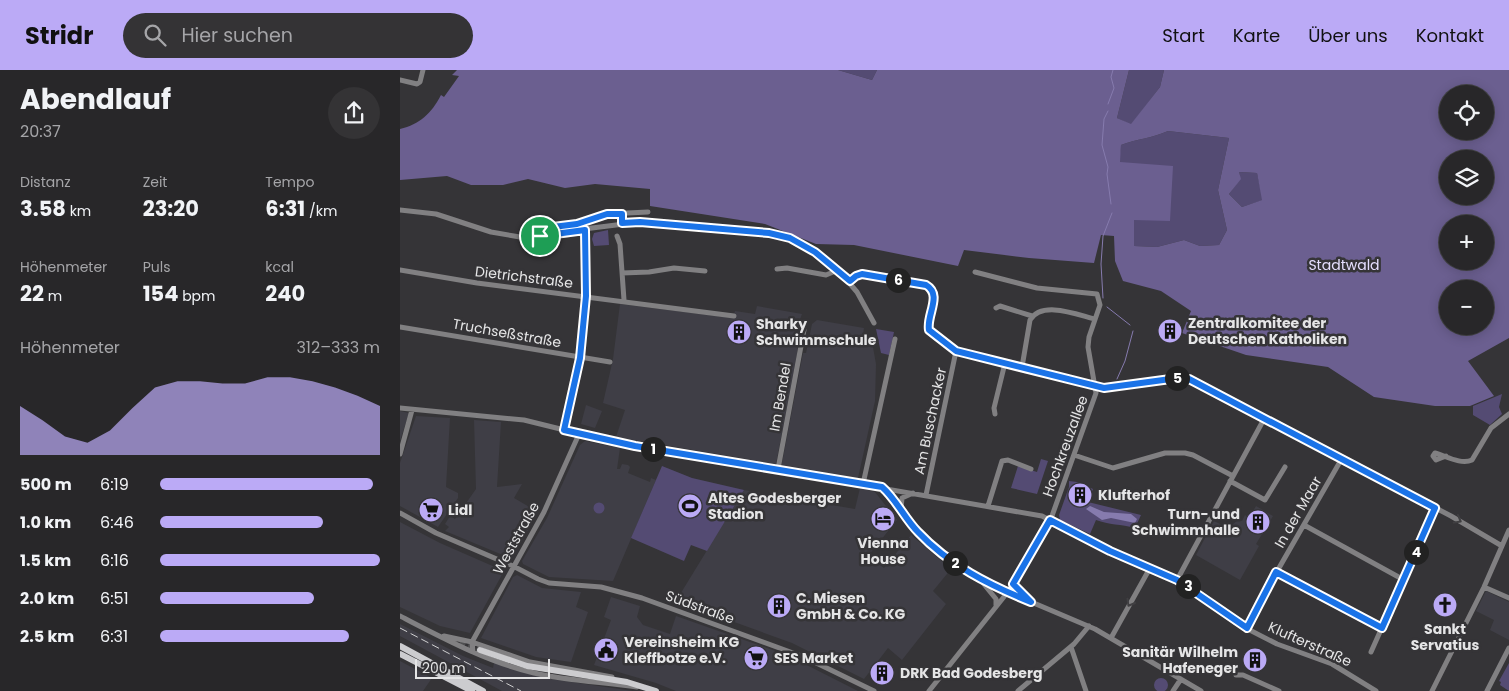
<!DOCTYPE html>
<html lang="de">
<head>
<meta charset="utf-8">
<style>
  :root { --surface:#282729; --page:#343335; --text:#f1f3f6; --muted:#a5a5a8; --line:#444446; --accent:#bbaaf6 }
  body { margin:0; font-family:Poppins,sans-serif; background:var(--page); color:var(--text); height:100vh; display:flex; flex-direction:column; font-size:19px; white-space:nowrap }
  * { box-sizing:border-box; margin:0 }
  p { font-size:16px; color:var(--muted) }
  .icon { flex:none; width:28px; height:28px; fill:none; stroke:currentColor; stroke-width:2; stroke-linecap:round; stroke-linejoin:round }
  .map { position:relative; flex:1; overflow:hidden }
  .panel { display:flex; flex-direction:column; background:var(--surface); width:400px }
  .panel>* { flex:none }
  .fabs { position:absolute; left:1039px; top:15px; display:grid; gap:10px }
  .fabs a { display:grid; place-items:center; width:55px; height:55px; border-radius:50%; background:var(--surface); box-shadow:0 2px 12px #0003,0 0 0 1px var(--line); font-size:25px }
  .scale { position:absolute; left:15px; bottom:12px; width:135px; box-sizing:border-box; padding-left:5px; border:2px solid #e5e5e6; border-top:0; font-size:14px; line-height:18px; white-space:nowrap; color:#e5e5e6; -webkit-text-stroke:4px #353437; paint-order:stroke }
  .pin { position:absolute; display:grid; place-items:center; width:42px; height:42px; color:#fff; margin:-21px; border:2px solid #fff; border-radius:50%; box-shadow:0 1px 5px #0007 }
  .km { position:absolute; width:25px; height:25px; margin:-12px; border-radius:50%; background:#222; color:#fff; font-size:14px; line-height:25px; text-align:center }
  .round { display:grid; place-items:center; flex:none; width:52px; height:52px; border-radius:26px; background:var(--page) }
  .head { display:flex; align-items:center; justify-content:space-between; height:85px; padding:0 20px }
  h1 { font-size:28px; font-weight:700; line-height:38px }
  .metrics { display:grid; grid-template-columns:repeat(3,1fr); gap:8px; height:85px; padding:5px 20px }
  .metrics div { display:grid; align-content:center }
  .metrics b { font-size:21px; font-weight:700 }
  .metrics small { font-size:14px; font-weight:400 }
  .metrics p { font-size:14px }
  .chart { height:140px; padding:10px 20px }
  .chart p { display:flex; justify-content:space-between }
  .chart svg { width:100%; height:90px; margin-top:5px; fill:var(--accent); opacity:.7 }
  ul { padding:0 20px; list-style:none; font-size:16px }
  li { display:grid; grid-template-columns:80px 60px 1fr; align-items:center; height:38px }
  li i { height:12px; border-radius:6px; background:var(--accent) }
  header { display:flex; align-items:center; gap:30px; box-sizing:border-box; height:70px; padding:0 25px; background:var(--accent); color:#111 }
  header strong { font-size:24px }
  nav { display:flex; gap:28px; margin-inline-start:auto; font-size:18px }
  .search { width:350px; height:45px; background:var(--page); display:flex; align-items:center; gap:12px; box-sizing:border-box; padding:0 18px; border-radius:28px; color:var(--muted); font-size:19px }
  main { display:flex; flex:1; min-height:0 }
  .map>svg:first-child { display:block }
  .built { fill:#3f3e46 }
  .green { fill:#544b73 }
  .forest { fill:#6b5f90; fill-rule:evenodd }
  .water { fill:#867bae }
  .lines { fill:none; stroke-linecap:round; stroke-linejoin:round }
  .stream { stroke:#867bae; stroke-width:1 }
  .major-tunnel { stroke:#4f4f51; stroke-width:6; stroke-dasharray:6 3; stroke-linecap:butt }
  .minor { stroke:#818082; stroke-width:5 }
  .major { stroke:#cccccf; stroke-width:6 }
  .rail { stroke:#d0d0d1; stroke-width:1; stroke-dasharray:8 4; stroke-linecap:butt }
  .oneway { stroke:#403f42 }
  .route-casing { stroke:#fff; stroke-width:10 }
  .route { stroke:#1a73e8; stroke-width:6 }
  .labels { text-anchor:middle; stroke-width:5; stroke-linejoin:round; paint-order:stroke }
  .park-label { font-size:14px; fill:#e5dffe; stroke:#353437 }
  .street-label { font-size:14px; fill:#e5e5e6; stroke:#353437 }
  .poi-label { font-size:14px; font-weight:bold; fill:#e5e5e6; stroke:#353437; text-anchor:start }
</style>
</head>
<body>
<header>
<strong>Stridr</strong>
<div class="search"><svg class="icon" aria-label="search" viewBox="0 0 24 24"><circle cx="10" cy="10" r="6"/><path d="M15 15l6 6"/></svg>Hier suchen</div>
<nav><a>Start</a><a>Karte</a><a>Über uns</a><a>Kontakt</a></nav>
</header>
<main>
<section class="panel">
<div class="head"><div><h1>Abendlauf</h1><p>20:37</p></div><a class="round"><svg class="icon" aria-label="share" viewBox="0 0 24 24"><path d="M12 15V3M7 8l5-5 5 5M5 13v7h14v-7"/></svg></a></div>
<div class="metrics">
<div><p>Distanz</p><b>3.58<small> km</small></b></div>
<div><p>Zeit</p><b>23:20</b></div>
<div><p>Tempo</p><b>6:31<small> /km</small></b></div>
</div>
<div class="metrics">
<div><p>Höhenmeter</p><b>22<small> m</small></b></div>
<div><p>Puls</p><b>154<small> bpm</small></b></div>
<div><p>kcal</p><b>240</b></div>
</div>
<div class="chart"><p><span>Höhenmeter</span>312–333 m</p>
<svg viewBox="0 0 160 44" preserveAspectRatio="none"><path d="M0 44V20L10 27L20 35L30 38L40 32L50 21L60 11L70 8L80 8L90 9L100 9L110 6L120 6L130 8L140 11L150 15L160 20V44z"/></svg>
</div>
<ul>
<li><b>500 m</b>6:19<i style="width:97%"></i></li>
<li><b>1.0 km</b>6:46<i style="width:74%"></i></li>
<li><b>1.5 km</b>6:16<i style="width:100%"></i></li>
<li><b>2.0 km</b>6:51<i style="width:70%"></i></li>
<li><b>2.5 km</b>6:31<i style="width:86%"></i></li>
</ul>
</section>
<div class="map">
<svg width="1109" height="621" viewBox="0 0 1109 621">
  <rect width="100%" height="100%" fill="#353437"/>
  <path class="built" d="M220,234l113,14 2,-7 20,3 2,-8 45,8 -6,16 3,7 -2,17 -21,110 -160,-27 9,-27 -22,-7 10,-44z
    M417,250l47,8 -1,6 8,2 5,28 -1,37 -17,77 -76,-13v-2l21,-110h3l6,-29z
    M186,335l16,6 -7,17 -14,-4z
    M0,341l9,2 -9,28z
    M16,346l34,2 -4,69 12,6v5l-20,29 -38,-21v-43z
    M74,350l27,2 -4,65 25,-3 -8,14 24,14 -25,45 -3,1 -65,-27 4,-4 -4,-3 5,-8 5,3 21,-30z
    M185,371l35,7 -3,21h3l2,-5 6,1 2,2 -2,6 22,9 1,-4 5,2 -43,101 -64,-4 -26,-13 -1,-3 25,-43 33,-73z
    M460,418l15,4 22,28 -29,36 16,12 27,-33 40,34 -18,22 13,13 -44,56 -14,-12 -24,31 -72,-36 -116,-42 68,-111 111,19z
    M856,436l17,10 -17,28 3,2 -19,34 -44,-25 18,-34 8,4 9,1 8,-7 3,2 3,-6 4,3z
    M0,452l40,21 64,28 -34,62 -30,-7 -40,-19z
    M117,505l25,13 39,4 -5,15 12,5 -17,50 -35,-5 -55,-19 32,-61z
    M1086,521l23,11v38l-19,-10 4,-10 -18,-9z
    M211,527l29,9 -3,11 6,8 27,9 6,-18 111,39 71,36h-182l-20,-8 -62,-18 17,-45 -7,-3z
    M0,554l63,32 30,12 1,-5 50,15 89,13h-131l-102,-55z
    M0,591l32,17 -9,13h-23z"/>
  <path class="green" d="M438,0h39l-5,10z
    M729,0h35l-4,17 -29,38 -14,-7z
    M768,61l61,7 -11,52 9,40 -8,15 -19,1 -16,-6 -27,7 -23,-1v-26l-15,-58 2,-17c15,-6 32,-7 47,-14z
    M839,102l18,1 6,27 -21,7 -13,-13 11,-15z
    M208,160l1,15 -15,1 -2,-7 2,-6z
    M476,259l18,3 -5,23 -8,-2z
    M1102,324l-3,13 3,7 -12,11 -17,-10v-9z
    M641,389l7,2 -11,33 -26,-6 7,-22 19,6z
    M262,396l30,12 52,12 -37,61 -16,-6 -7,16 -53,-23z
    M669,411l8,1 16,7 -5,13 53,13 -6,13c-14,-4 -26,-3 -39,-8l-6,14 -30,-14 -1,-5 10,-28z
    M193.5 438a5.5 5.5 0 1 1 11 0a5.5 5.5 0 1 1-11 0Z
    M1109,593v28l-9,-6 1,-3 -2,-1z
    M754 615a7 7 0 1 1 14 0a7 7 0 1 1-14 0Z"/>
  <path class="forest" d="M57,0h381l34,10 5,-10h252l-12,48 14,6 29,-37 4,-17h345v268l-41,23 26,35 -24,10h-35l-61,-9 -46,-30 -82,-12 -64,-22 9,-22 -30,-20 -38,-10 -8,-20 -1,-25 -13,-1 -7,28 -65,-5 -65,-8 -6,16 -104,-21 -38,-1 -51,-20 -115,-18v-17l-55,-5 -30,4 -37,-9 -25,6h-32l-24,-9 -47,4v-51c20,-5 31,-15 41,-34l3,2 15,-21 -7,-1zM1048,24h37v37h-37zM768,61l61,7 -11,52 9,40 -8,15 -19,1 -16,-6 -27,7 -23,-1v-26l36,1 3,-55 -53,-4 1,-17c15,-6 32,-7 47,-14zM1048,89h37v37h-37zM839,102l18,1 5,27 -20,7 -13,-13 12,-15zM1048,154h37v37h-37zM1048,219h37v37h-37z"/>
  <path class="water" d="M690,436l14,6 27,2 6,5 -2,4 -24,-5 -9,2 -16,-11z"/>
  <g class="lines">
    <path class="stream" d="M708,34l6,-16 -3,-11 2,-7
      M708,41l-4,8 -2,26 6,22 -1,7 4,30
      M703,228l-2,-34 2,-28 9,-23
      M707,237l23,18
      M717,309l8,-18 8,-30"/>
    <path class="major-tunnel" d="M51,570l29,10"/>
    <path class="minor" d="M0,10l17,4 3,-2 3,-12
      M0,140l36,4 55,18 29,5 120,-15 129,11 33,11 36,26 19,22 17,31
      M140,166l1,-5 4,-3 32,-4 30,-10 41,-2
      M217,166l3,8 4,56
      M377,199l10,-1 39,7 12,-5
      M0,200l77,13 257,33
      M222,203l27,-1 25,-4 31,3
      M449,211l13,-7 67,13 5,10 -5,33 27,21 148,37 74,-10 11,1 262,137 51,30
      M596,238l4,-2 32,10
      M0,257l210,35
      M622,297l8,-47c12,-20 48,-5 65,-1
      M0,338l124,12 85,21 433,75 50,27 85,37 59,43 41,21 55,20 44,27
      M595,344l-1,-6 11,-45
      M164,360l15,-72 7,-62 -1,-66
      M0,384l12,-44
      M674,385l39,13 52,-15h20l8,2 40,21
      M1046,386l-10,4 -3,-4 2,-3c11,3 26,12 37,7l19,-32 18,-14
      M378,399l26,-139
      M830,411l35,19 20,-33
      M463,414l32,-145
      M482,417l37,47 63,47 113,48 106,62
      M526,425l30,-144
      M588,436l14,-45 6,-1 23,9
      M501,439l1,-11 11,-5
      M0,443l36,20 77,33 25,13 11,4 52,4 41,11 162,59 70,34
      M904,455l100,55
      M876,503l106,55
      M777,510l87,-161
      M583,513l13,16v6
      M613,514l16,16
      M1084,517l25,11
      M0,546c43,22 87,46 134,57 34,8 69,9 103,14
      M847,558l9,-20 85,-148
      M44,566l28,6 58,20 82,15
      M711,568l39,-70
      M671,577l15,44
      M73,582l-1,-10 72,-130 35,-78
      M971,582l64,-143
      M836,605h7l36,16
      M529,621l78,-98 41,-66 48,-134 -8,-46 1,-10 11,-32 -3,-11 -60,-6 -62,-16
      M618,621l56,-47 15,-18
      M773,621l8,-12
      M1032,621l52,-104 25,-57
      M1087,621l22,-43"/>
    <path class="major" d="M0,576l83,45
      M80,580l47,16 100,16 29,9
      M0,584l72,37"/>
    <path class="rail" d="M0,558l121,63"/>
  </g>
  <defs><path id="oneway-chevron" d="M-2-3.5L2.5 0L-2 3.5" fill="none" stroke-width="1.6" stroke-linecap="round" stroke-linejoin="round" transform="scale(1.25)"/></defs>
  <g class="oneway">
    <use href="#oneway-chevron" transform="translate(1058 450) rotate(29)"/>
    <use href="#oneway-chevron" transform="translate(730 533) rotate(120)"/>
  </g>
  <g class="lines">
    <defs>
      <path id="route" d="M207,144h15v9l18,-1 129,11 21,5 25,14 35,29 6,-5 6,-2 64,11c17,10 0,30 3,45l27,21 148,37 74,-10 11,1 246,129 -53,120 -106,-56 -29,56 -70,-48 -67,-29 -60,-31 -37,64 18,18c-42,-17 -82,-37 -113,-70 -13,-13 -22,-33 -36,-45l-247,-41 -71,-16 16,-72 6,-62 -1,-66 -45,6 1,-5 4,-3 32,-4z"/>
    </defs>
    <use href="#route" class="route-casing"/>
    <use href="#route" class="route"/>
  </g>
  <defs>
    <symbol id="building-disc" viewBox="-11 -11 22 22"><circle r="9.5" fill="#bbaaf6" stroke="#353437"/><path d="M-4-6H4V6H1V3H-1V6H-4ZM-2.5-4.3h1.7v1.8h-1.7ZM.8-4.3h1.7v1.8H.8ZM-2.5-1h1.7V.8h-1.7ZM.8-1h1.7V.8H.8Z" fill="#111"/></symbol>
    <symbol id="stadium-disc" viewBox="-11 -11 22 22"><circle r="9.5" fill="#bbaaf6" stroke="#353437"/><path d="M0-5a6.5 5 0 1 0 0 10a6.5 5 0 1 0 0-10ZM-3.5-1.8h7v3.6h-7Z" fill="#111"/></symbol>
    <symbol id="supermarket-disc" viewBox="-11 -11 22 22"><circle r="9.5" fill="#bbaaf6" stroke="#353437"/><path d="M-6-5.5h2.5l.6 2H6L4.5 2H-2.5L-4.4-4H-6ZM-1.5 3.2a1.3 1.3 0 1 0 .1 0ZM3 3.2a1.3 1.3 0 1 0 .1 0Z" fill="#111"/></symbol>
    <symbol id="hotel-disc" viewBox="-11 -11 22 22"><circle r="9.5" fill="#bbaaf6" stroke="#353437"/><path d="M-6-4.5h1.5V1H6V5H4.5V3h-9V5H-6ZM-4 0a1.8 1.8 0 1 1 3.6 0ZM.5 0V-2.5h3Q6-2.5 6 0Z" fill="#111"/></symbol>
    <symbol id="church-disc" viewBox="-11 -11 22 22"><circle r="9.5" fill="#bbaaf6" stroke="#353437"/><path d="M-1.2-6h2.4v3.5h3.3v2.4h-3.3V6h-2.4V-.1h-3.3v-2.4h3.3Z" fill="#111"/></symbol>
    <symbol id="civic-disc" viewBox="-11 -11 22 22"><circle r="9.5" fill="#bbaaf6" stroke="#353437"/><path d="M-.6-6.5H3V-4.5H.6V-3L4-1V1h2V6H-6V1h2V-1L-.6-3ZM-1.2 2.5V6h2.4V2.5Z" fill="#111"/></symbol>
  </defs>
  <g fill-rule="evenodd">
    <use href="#building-disc" x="756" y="247" width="28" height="28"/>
    <use href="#building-disc" x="325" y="248" width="28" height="28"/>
    <use href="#building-disc" x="666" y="411" width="28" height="28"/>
    <use href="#stadium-disc" x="276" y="422" width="28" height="28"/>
    <use href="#supermarket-disc" x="17" y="426" width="28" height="28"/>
    <use href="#hotel-disc" x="469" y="435" width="28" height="28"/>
    <use href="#building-disc" x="844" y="438" width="28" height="28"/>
    <use href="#church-disc" x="1031" y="521" width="28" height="28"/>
    <use href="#building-disc" x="365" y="522" width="28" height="28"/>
    <use href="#civic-disc" x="192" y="566" width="28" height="28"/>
    <use href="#supermarket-disc" x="342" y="574" width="28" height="28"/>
    <use href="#building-disc" x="841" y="576" width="28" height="28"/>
    <use href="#building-disc" x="468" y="589" width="28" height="28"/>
  </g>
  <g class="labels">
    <g class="park-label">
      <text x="944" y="200">Stadtwald</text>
    </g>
    <g class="street-label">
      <text transform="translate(124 207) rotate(7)" y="5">Dietrichstraße</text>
      <text transform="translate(107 263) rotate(10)" y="5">Truchseßstraße</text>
      <text transform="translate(380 327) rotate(-80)" y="5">Im Bendel</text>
      <text transform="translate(530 351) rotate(-78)" y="5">Am Buschacker</text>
      <text transform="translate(665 376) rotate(-70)" y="5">Hochkreuzallee</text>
      <text transform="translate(898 442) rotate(-60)" y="5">In der Maar</text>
      <text transform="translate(116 468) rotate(-61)" y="5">Weststraße</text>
      <text transform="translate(300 537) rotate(20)" y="5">Südstraße</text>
      <text transform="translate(910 574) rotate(24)" y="5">Klufterstraße</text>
    </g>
    <g class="poi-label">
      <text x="788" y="258">Zentralkomitee der<tspan x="788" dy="16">Deutschen Katholiken</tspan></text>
      <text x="356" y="259">Sharky<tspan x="356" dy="16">Schwimmschule</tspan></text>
      <text x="698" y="430">Klufterhof</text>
      <text x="308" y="433">Altes Godesberger<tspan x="308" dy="16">Stadion</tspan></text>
      <text x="48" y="445">Lidl</text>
      <text x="840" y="449" text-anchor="end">Turn- und<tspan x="840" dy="16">Schwimmhalle</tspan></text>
      <text x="483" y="478" text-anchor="middle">Vienna<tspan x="483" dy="16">House</tspan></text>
      <text x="396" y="533">C. Miesen<tspan x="396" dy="16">GmbH &amp; Co. KG</tspan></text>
      <text x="1045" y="564" text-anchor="middle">Sankt<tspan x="1045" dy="16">Servatius</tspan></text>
      <text x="224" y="577">Vereinsheim KG<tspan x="224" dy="16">Kleffbotze e.V.</tspan></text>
      <text x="838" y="587" text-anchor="end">Sanitär Wilhelm<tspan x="838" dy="16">Hafeneger</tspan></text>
      <text x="374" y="593">SES Market</text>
      <text x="500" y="608">DRK Bad Godesberg</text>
    </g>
  </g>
</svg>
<div class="fabs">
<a><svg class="icon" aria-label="locate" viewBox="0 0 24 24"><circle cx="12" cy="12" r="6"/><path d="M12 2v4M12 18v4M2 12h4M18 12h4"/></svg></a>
<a><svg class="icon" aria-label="layers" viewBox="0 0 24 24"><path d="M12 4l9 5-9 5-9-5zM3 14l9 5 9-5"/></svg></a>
<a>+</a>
<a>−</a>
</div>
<div class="scale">200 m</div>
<div class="pin" style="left:140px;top:166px;background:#1e9e55"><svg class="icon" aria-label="arrive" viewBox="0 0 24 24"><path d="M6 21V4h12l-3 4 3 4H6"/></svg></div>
<b class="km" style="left:253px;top:379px">1</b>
<b class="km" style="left:555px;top:493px">2</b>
<b class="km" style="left:788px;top:516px">3</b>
<b class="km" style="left:1016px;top:482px">4</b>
<b class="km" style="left:777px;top:308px">5</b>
<b class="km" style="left:498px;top:210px">6</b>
</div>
</main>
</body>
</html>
